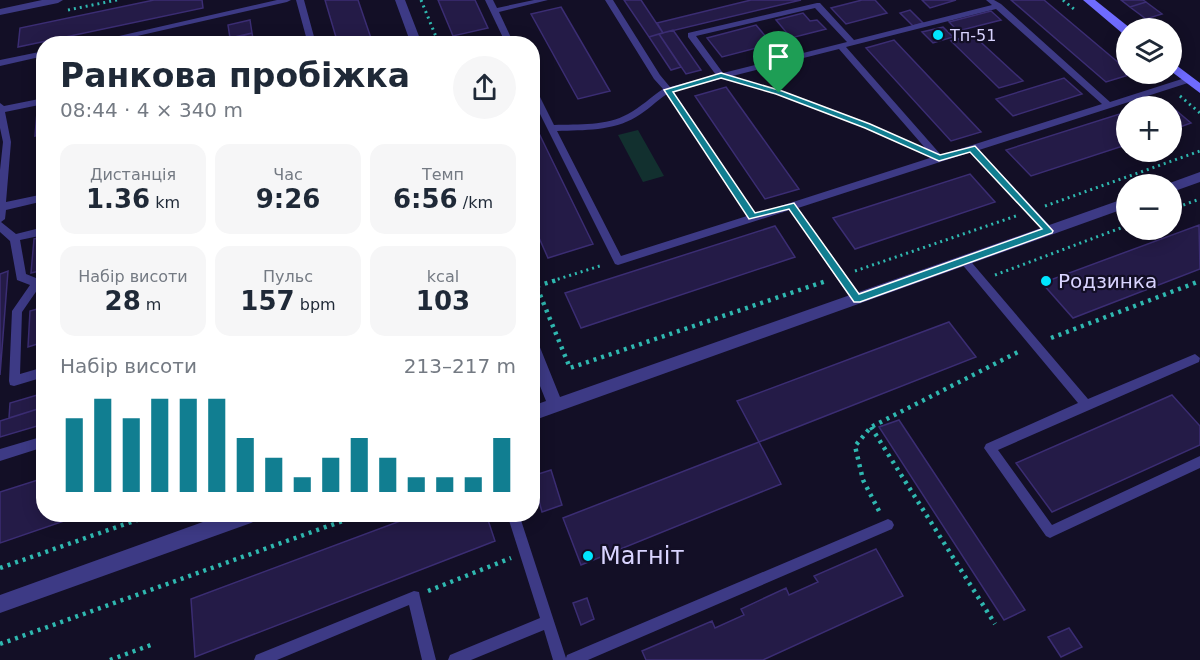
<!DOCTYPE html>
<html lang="uk">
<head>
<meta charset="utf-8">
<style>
  :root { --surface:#fff; --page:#f6f6f7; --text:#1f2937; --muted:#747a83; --accent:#117e91 }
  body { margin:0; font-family:"DejaVu Sans",sans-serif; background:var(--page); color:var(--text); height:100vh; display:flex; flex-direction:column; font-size:22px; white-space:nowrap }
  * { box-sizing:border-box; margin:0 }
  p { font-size:20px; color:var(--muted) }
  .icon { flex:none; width:33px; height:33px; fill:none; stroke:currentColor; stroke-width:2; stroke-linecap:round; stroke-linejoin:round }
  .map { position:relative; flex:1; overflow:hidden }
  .panel { position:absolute; left:36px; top:36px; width:504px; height:486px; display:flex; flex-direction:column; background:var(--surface); border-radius:24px; box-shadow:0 3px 15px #0003 }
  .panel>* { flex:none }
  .controls { position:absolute; left:1116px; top:18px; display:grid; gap:12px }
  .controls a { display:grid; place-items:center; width:66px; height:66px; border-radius:50%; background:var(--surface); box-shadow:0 3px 15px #0003; font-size:30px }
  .pin { position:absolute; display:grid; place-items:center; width:51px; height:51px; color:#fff; margin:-62px -26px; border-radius:50% 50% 50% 0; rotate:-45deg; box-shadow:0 0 6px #0007 }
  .pin .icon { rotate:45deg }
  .round { display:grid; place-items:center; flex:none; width:63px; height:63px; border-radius:32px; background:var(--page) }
  .summary { display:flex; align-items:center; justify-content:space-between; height:102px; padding:0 24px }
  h1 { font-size:33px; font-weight:700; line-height:45px }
  .stats { display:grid; grid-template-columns:repeat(3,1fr); gap:9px; height:102px; padding:6px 24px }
  .stats div { display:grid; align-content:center; border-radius:15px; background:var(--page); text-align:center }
  .stats b { font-size:26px; font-weight:700 }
  .stats small { font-size:16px; font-weight:400 }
  .stats p { font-size:16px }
  .chart { height:168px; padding:12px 24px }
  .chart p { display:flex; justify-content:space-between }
  .chart svg { width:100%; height:108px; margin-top:6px; stroke:var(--accent); stroke-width:6 }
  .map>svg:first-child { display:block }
  .green { fill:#12302f }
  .building { fill:#241b47; stroke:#3b2d73; stroke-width:1.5 }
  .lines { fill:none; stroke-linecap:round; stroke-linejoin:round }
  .path-far1 { stroke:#2fb8b0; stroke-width:3; stroke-dasharray:2 4; stroke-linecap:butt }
  .path { stroke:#2fb8b0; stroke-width:4.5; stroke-dasharray:3 5; stroke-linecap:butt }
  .service { fill:#3d3a85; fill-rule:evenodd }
  .minor { fill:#3d3a85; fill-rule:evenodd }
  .tertiary { fill:#3d3a85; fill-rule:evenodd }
  .secondary { fill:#6f6bff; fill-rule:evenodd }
  .route { fill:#117e91; stroke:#fff; stroke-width:1.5; fill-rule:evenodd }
  .poi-dot { fill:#00e5ff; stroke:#130f26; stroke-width:2 }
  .labels { text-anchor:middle; stroke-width:4.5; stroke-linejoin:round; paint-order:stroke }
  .far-poi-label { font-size:16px; fill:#d9d4ff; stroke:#130f26; text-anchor:start }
  .poi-label { font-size:20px; fill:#d9d4ff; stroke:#130f26; text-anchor:start }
  .near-poi-label { font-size:24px; fill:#d9d4ff; stroke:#130f26; text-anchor:start }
</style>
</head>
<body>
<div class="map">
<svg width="1200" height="660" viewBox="0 0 1200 660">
  <rect width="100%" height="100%" fill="#130f26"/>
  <path class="green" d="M638,130l26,46 -21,6 -25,-47z"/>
  <path class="building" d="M154,0h48l1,8 -185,39 2,-19z
    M325,0h33l15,44h-35z
    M438,0h37l13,28 -35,8z
    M624,0h17l22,33 -14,4z
    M751,0h50l-138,33 -6,-10z
    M862,0h13l12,13 -41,11 -15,-16z
    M922,0h34l-26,8z
    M1011,0h33l82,69v5h6l-26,8z
    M1121,0h22l3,2 -16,5z
    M1146,2l16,12 -16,5 -16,-12z
    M561,7l49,84 -32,8 -47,-85z
    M910,10l13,13 -10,3 -13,-13z
    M991,11l10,9 -43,11 -9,-9z
    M803,13l7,8 7,-1 9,9 -35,9 -15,-18z
    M250,20l2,13 -22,5 -2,-13z
    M756,25l16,19 -50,13 -15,-19z
    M943,27l10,10 -20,6 -11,-11z
    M673,30l28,40 -15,4 -27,-40z
    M252,33l2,11h-15l-1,-7z
    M659,34l22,33 -10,3 -22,-33z
    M973,35l50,46 -24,7 -48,-47z
    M894,40l87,92 -30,9 -85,-93z
    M1064,78l18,16 -69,22 -17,-17z
    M726,87l73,102 -34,10 -70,-103z
    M1163,100l8,6h-28l7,-2z
    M1172,107l19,16 -19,7z
    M44,110v24l-9,2 2,-24z
    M1126,112v33l-95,31 -25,-26z
    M532,119l61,125 -45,14 -16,-36z
    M970,174l25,28 -140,47 -22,-31z
    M1199,225l1,44 -127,49 -31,-35z
    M775,226l20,31 -214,71 -16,-35z
    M44,237v33l-13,3 3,-34z
    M8,271l-8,104v-101z
    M44,307v35l-16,5 2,-36z
    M949,322l27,35 -217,85 -22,-41z
    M44,393v14l-35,11 1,-15z
    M1172,395l28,31v19l-148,67 -36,-49z
    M44,407v17l-44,13v-16z
    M899,420l126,190 -21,10 -125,-193z
    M759,442l22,42 -200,81 -18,-47z
    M551,470l11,35 -20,7 -10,-36z
    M44,478v36h27l-1,5 -70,24v-51z
    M419,514h67l9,27 -300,116 -4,-58z
    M876,549l27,47 -140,64h-117l-4,-9 70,-30 3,7 29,-13 -3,-6 45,-21 3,7 29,-13 -4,-6z
    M587,598l7,21 -13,6 -8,-22z
    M1069,628l13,19 -21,10 -13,-20z"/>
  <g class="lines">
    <path class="path-far1" d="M421,0l18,44
      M1063,0l12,10
      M68,10l49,-10
      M1118,45l8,7
      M750,84l54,17 99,41
      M1180,96l20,17
      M1045,206l155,-55
      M1172,209l28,-10
      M855,271l161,-55
      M532,274l3,7
      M995,275l131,-49
      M552,281l51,-16"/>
    <path class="path" d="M534,280l36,88 256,-87
      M537,286l20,-6
      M1051,338l149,-57
      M871,427l124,197
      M879,511l-16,-31 -8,-34 16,-19 149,-76
      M0,568l154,-54
      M428,591l83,-33
      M0,644l362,-130
      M110,660l41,-15"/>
    <path class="service" d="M277,0h14l-4,2 -185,42h-18z
      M296,0h8l12,44h-8z
      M485,0h8l4,8 37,-8h14l-49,12 15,32h-8z
      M605,0h8l47,75 10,12 46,-12 -28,-38v-4l129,-30h3l34,37 138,-35 -6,-5h8l7,4 109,98 78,-25 4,3 -1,2 -212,68 73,78 2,3 -2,3h-6l-75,-82 -173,56 63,88 1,3 -1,3h-8l-63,-92 -172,55 -3,-1 -83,-166v-12l4,3 18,36c25,-1 52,1 74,-11 13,-7 23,-17 35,-25l-9,-10zM815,8l32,34 -124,31 -27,-37zM996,9l106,95 -161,51 -95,-108zM839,49l94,108 -177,57 -83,-123zM667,94l80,122 -126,40 -64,-125c27,-1 56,0 79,-14 11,-6 20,-16 31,-23z
      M44,51v5l-44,10v-6z
      M44,98v6l-39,8 6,30 -5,60 38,-8v7l-38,9 -1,9 -4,3 15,12 28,-7v8l-24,5 6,34 15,6 1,3 -20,29 -2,62 24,-7v10l-30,9 -4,-1 -1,-4 3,-70 18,-26 -13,-5 -7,-39 -10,-9v-62l3,-28 -3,-14v-25l4,3z
      M964,256l3,1 121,142 107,-45 5,4 -1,4 -201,88 54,75 148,-69v12l-146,68 -4,2 -4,-2 -62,-88 2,-4 92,-41 -117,-140 -2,-3z
      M44,436v11l-44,14v-12z
      M507,514h12l47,144 1,-3 321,-136 4,2 2,4 -2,4 -304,131h-35l-9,-30 -73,30h-23l2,-5 90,-37z
      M414,591l5,1 1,5 16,63h-14l-13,-55 -132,55h-23l2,-5z"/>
    <path class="minor" d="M42,0h21l-5,3 -58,12v-6z"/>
    <path class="tertiary" d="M395,0h10l17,44h-11z
      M1200,172v10l-28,10v-8h-5z
      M1126,198v10l-594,213v-15l14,-5 -14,-35v-27l5,1 23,57z
      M225,514h35l-3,6 -6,3 -251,90v-18z"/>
    <path class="secondary" d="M1083,0h12l35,28h-4v6l-4,-1z
      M1172,62l28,21v10l-28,-21z"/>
  </g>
  <path class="route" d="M721,73l61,18 88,33 70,31 35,-9 78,85 -1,2 -192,69h-6l-65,-93 -40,10 -85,-129zM721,78l55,16 89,34 74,33 31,-9 72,77 -183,65 -65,-91 -39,10 -82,-121z"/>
  <g class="poi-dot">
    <circle cx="938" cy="35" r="6"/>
    <circle cx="1046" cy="281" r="6"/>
    <circle cx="588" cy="556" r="6"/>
  </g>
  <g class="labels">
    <g class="far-poi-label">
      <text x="950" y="41">Тп-51</text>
    </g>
    <g class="poi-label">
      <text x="1058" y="288">Родзинка</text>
    </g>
    <g class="near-poi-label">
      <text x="600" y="564">Магніт</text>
    </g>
  </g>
</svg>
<div class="controls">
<a><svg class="icon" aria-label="layers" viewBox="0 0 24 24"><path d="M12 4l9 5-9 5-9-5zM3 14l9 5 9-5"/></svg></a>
<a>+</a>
<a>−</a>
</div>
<div class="pin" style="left:779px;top:93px;background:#1e9e55"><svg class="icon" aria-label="arrive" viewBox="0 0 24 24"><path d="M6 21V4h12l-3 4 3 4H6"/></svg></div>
<section class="panel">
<div class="summary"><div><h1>Ранкова пробіжка</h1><p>08:44 · 4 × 340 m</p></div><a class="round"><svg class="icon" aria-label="share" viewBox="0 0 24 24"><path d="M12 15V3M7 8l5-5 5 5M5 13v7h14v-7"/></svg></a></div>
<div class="stats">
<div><p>Дистанція</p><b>1.36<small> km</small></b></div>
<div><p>Час</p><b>9:26</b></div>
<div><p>Темп</p><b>6:56<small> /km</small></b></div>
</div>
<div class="stats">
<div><p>Набір висоти</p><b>28<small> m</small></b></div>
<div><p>Пульс</p><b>157<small> bpm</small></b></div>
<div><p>kcal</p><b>103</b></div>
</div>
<div class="chart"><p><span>Набір висоти</span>213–217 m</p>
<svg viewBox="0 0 160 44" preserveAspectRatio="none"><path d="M5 44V14M15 44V6M25 44V14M35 44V6M45 44V6M55 44V6M65 44V22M75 44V30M85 44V38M95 44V30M105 44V22M115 44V30M125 44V38M135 44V38M145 44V38M155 44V22"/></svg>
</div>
</section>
</div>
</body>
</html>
